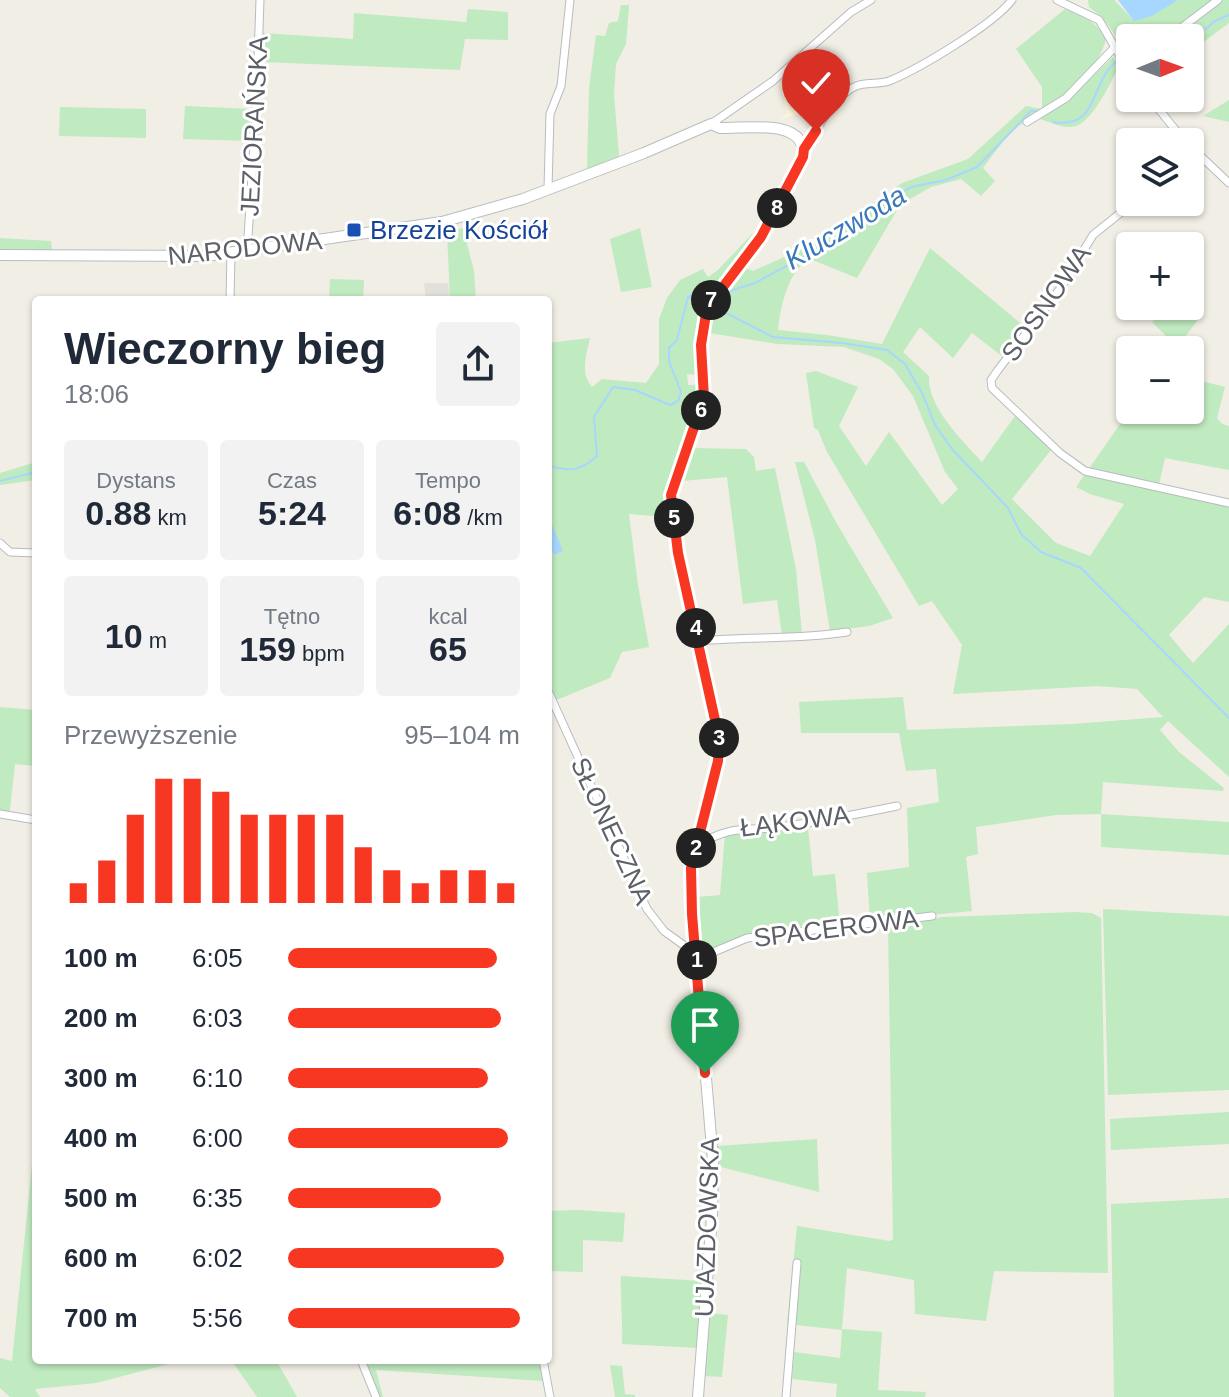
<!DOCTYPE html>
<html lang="pl">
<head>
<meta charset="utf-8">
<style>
  :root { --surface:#fff; --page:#f2f2f3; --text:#1f2937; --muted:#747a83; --accent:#f83723 }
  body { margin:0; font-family:Arial,sans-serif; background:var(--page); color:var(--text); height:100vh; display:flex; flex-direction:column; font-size:30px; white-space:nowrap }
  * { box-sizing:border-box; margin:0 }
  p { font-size:26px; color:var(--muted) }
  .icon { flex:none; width:44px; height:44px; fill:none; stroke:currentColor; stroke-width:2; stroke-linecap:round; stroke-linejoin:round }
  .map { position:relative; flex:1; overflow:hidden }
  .sheet { position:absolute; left:32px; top:296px; width:520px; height:1068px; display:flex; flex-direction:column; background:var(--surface); border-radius:8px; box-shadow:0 2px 6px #0004 }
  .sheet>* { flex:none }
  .needle { width:52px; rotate:89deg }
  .buttons { position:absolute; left:1116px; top:24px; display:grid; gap:16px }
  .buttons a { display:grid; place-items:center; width:88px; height:88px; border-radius:8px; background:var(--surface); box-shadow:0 2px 6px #0004; font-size:40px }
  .pin { position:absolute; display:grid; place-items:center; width:68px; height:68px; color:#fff; margin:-82px -34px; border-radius:50% 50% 50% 0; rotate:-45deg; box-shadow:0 0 8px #0007 }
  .pin .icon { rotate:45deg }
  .km { position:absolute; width:40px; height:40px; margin:-20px; border-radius:50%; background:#222; color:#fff; font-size:22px; line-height:40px; text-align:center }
  .round { display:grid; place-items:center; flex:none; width:84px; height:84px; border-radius:8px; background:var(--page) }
  .overview { display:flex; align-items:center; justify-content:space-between; height:136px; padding:0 32px }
  h1 { font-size:44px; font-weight:700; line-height:60px }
  .figures { display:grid; grid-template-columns:repeat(3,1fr); gap:12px; height:136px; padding:8px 32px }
  .figures div { display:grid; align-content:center; border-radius:8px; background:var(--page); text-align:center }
  .figures b { font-size:34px; font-weight:700 }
  .figures small { font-size:22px; font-weight:400 }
  .figures p { font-size:22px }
  .chart { height:224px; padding:16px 32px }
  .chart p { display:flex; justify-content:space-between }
  .chart svg { width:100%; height:144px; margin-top:8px; stroke:var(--accent); stroke-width:6 }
  ul { padding:0 32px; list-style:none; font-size:26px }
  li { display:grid; grid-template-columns:128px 96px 1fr; align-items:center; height:60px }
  li i { height:20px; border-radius:10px; background:var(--accent) }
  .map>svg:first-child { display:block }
  .commercial { fill:#fff7dc }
  .industrial { fill:#e1e0da }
  .green { fill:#c0eac0 }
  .water { fill:#a7d7ff }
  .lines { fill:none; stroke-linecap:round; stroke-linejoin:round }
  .stream { stroke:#a7d7ff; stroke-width:2 }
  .street-casing { stroke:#b8bbc0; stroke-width:9 }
  .secondary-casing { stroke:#b9bcc2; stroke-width:12 }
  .street { stroke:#fff; stroke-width:7 }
  .secondary { stroke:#fff; stroke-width:10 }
  .route-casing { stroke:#fff; stroke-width:16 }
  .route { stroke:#f83723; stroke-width:10 }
  .transit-dot { fill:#1a4fb4; stroke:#fff; stroke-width:3 }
  .labels { text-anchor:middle; stroke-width:6; stroke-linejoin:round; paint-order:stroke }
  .street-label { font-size:26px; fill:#5d6167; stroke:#fff }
  .transit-label { font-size:26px; fill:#164399; stroke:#fff; text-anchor:start }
  .water-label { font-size:28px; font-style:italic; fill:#3a77bb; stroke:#fff }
</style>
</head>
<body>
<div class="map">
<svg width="1229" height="1397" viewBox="0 0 1229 1397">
  <rect width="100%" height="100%" fill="#f1eee5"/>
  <path class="commercial" d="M824,69l7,26 -17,22 -9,-5 -25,7 7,-5 -7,-31z"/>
  <path class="industrial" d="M424,283h24l2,17h-24z"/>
  <path class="green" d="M1088,0h26l20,20 44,-20h51v23l-39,29v-14h-60l-1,24c-10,-22 -20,-41 -40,-55z
    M621,5h8l-3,39 -10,20 -2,30 5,62 -32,13 2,-81 7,-53 9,1 4,-13 9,-2z
    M468,9l40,3v28l-43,-1 -5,31 -198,-8 1,-29 90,6 1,-26 112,9z
    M1065,9c19,8 31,12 41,30 -12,45 -52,60 -86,86 -15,11 -26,29 -37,43l12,13 -14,15 -20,-17 -30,8 -31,18 -43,73 -47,-19c-22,10 -30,50 -32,71l49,5 55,9 48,-96 96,80 -23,29 -31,-24 -19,25 -33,-31 -17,25 26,24c-2,31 33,64 53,86l33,-46 36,34 -39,49 44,44 34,13 34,-52 -34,-10 -14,-7 54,-77h60v-32l35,9 -8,31 5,6 7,2v44l-64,-12 -7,31 71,15v98l-25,-5 -35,38 24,28 36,-39v153l-61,-56 -8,9 19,22 45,36 -1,3 -120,-9 -2,32 128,8v33l-128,-8v-33l-45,1 -80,12 2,27 -12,3 6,54 -102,10 -3,-48 42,-6 -2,-59 32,-6 -3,-33 -30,2 -7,-38h-98l-2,-31 104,-5 4,33 166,-6 90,-7 -26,-28 -40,-3 -144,8 9,-49 -30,-44 -13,5 -92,-154 -9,-22 -4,-2 -8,-55 10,-2 42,16 -19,39 27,40 23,-34 53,73 16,-16 -13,-17 -32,-76 -20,-27 -14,-10 -35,-12 -66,-3 -69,-11 1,-19 15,-23 4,3v-8l17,-18 7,3 65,-29 84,-59 66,-24 58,-53 16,3v-22l-26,-38z
    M1113,57l7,8c-9,16 -26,55 -44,61 -11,4 -26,-4 -36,-7l34,-25z
    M1229,100v22l-26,-6z
    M185,106l67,3v32l-69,-2z
    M60,107l86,2v29l-87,-2z
    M463,228l11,43 2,29h-26l-3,-68z
    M640,228l12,59 -31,5 -11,-53z
    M755,231l-52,76 -9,36 4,32 -11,-1 1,11h9c-3,47 -32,82 -31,132l-37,-3 9,71 11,62 -27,5 -12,26 -56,23 -6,-18v-340l42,-5c-4,18 -10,35 2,49l10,-8 44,4 13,-19v-45l8,-21 13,-18 23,-11 5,8 10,-7z
    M0,238l51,3 1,9h-52z
    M330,279l34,1 -1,20h-34z
    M1167,306h23l11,10 -24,31 -25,-25z
    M691,448l55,1 8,8 2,14 19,-3 21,101 6,65 -20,1 -5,-35 -34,4 -16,-127 -45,4z
    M36,462v18l-36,5v-12z
    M795,462h9l33,62 56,94 -24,8 -39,5 -15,-91z
    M0,707l36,3v56l-21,-2 -6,54 -9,-1z
    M808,827l5,49 22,-2 5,52 -93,10 -46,18 -4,-57 23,-2 5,-61z
    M1103,909l126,7v174l-121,5z
    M1074,912l18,1 9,5 7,355 -114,-2 -8,50 -71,-7 -1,-34 -67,-12 -5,61 40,3 -4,58 48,2 -1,5h-89l1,-13 -45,-5 2,-27 46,6 2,-28 -55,-6 10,-98 93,15 3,-2 -5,-314 55,-8z
    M1229,1112v32l-118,6 -1,-31z
    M36,1125v235h148l-88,23 -61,6 5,8h-30l-10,-9v-30l12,3z
    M817,1139l2,53 -102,-26v-20z
    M1229,1198v199h-115l-3,-193z
    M577,1210l48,3 -2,29 -40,-2v32l-35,-1v-60z
    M621,1276l82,5 -5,67 -76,-4c1,-24 -2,-45 -1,-68z
    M710,1313l18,2 -6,62 -18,-1z
    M231,1360h45l21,37h-40z
    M364,1360h176l4,21 -168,-11 7,27h-4z
    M610,1365l12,1 3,28 10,1v2h-20z"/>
  <path class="water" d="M1118,0h60l-26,16 -18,5z
    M550,520l13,31 -9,4 -6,-13v-21z"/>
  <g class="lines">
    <path class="stream" d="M1190,42l25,-21 14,-6
      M1053,122c47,8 36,-40 64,-61
      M730,291l25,-8 67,-36 43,-32 46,-28 35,-7 31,-13 54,-56h5
      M688,297l10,5
      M722,311l51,26 69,6 45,7 18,14 18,31 12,30 17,24 56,59 13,26 20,18 40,16 148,150
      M548,466c22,5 32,6 49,-10l-3,-39 19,-30 22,3 35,15 8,-4 3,-9 -12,-31v-13l8,-8 11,-43 23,-14h10
      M0,481l36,-9"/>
    <defs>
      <path id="street" d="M1057,0l42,20 31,53
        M1168,38l50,-38
        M1150,98l35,44
        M1027,122l39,-24 47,-49 17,-2
        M711,124l62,-43 78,-69 20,-12
        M1190,146l39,37
        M804,149c14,-20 27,-50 50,-62 11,-6 24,-2 35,-6 30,-12 105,-57 123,-81
        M548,189l2,-75 11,-28 9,-86
        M1134,202l-41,33 -31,51 -64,84 -7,10 1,8 68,65 25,18 144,32
        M247,252l9,-137 4,-115
        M230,300l1,-46
        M0,543l10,9 26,1
        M699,641c49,-5 99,-1 148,-9
        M548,691l99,218 17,22 32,23
        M0,814l36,6
        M697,845c38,-21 44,-13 83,-18 39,-5 78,-13 117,-21
        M697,959l50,-21 185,-22
        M361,1360l15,37
        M543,1360l7,37
        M786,1397l11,-134"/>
      <path id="secondary" d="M0,255l206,1 236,-34 81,-23 121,-46 67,-29 9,4c25,1 87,-11 83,29l-42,80 -54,71 -6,37 3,53 -33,97 7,58 41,185 -1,23 -27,107 1,46 21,246 -1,57 -14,180"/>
    </defs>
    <use href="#street" class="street-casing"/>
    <use href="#secondary" class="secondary-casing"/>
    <use href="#street" class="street"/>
    <use href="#secondary" class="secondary"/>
  </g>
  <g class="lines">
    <defs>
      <path id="route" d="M705,1073l-13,-159 -1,-46 27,-107 1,-23 -41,-185 -7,-58 33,-97 -3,-53 6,-37 54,-71 42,-80 1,-8 12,-18"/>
    </defs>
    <use href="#route" class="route-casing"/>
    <use href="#route" class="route"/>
  </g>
  <rect class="transit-dot" x="346" y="222" width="16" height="16" rx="4"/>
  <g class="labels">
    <g class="street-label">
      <text transform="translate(254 126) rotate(-87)" y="9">JEZIORAŃSKA</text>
      <text transform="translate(245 248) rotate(-6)" y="9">NARODOWA</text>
      <text transform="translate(1046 303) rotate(-55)" y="9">SOSNOWA</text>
      <text transform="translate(795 821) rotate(-7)" y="9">ŁĄKOWA</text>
      <text transform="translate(612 831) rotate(65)" y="9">SŁONECZNA</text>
      <text transform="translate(836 928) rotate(-7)" y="9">SPACEROWA</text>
      <text transform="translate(707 1227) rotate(-88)" y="9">UJAZDOWSKA</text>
    </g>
    <g class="transit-label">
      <text x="370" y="239">Brzezie Kościół</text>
    </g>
    <g class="water-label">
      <text transform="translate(845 227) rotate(-31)" y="10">Kluczwoda</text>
    </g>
  </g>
</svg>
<div class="buttons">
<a><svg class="needle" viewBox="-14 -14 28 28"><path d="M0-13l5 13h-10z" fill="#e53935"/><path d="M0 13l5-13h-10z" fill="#747a83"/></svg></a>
<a><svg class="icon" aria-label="layers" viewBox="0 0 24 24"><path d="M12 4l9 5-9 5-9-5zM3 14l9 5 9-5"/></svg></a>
<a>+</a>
<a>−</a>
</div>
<div class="pin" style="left:705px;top:1073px;background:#1e9e55"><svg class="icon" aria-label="arrive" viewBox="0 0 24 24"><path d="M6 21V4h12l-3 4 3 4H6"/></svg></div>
<div class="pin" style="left:816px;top:131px;background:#d93025"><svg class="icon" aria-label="check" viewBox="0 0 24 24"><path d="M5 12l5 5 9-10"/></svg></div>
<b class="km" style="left:697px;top:960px">1</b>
<b class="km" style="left:696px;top:848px">2</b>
<b class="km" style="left:719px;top:738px">3</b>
<b class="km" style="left:696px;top:628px">4</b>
<b class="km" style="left:674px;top:518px">5</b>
<b class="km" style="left:701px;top:410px">6</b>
<b class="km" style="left:711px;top:300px">7</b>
<b class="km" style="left:777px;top:208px">8</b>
<section class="sheet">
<div class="overview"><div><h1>Wieczorny bieg</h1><p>18:06</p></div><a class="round"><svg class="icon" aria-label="share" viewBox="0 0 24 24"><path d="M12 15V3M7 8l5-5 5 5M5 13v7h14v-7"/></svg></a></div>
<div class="figures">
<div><p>Dystans</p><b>0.88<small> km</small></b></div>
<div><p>Czas</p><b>5:24</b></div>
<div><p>Tempo</p><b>6:08<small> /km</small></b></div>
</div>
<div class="figures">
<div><b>10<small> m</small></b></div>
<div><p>Tętno</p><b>159<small> bpm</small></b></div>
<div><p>kcal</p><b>65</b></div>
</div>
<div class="chart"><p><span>Przewyższenie</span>95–104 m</p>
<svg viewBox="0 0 160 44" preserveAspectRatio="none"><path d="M5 44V38M15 44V31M25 44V17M35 44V6M45 44V6M55 44V10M65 44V17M75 44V17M85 44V17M95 44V17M105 44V27M115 44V34M125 44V38M135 44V34M145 44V34M155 44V38"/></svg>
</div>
<ul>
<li><b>100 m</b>6:05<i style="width:90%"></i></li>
<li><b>200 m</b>6:03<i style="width:92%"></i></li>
<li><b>300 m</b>6:10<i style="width:86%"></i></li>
<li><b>400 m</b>6:00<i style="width:95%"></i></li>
<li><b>500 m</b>6:35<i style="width:66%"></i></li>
<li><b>600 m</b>6:02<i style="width:93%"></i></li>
<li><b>700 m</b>5:56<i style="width:100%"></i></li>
</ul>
</section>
</div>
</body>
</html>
